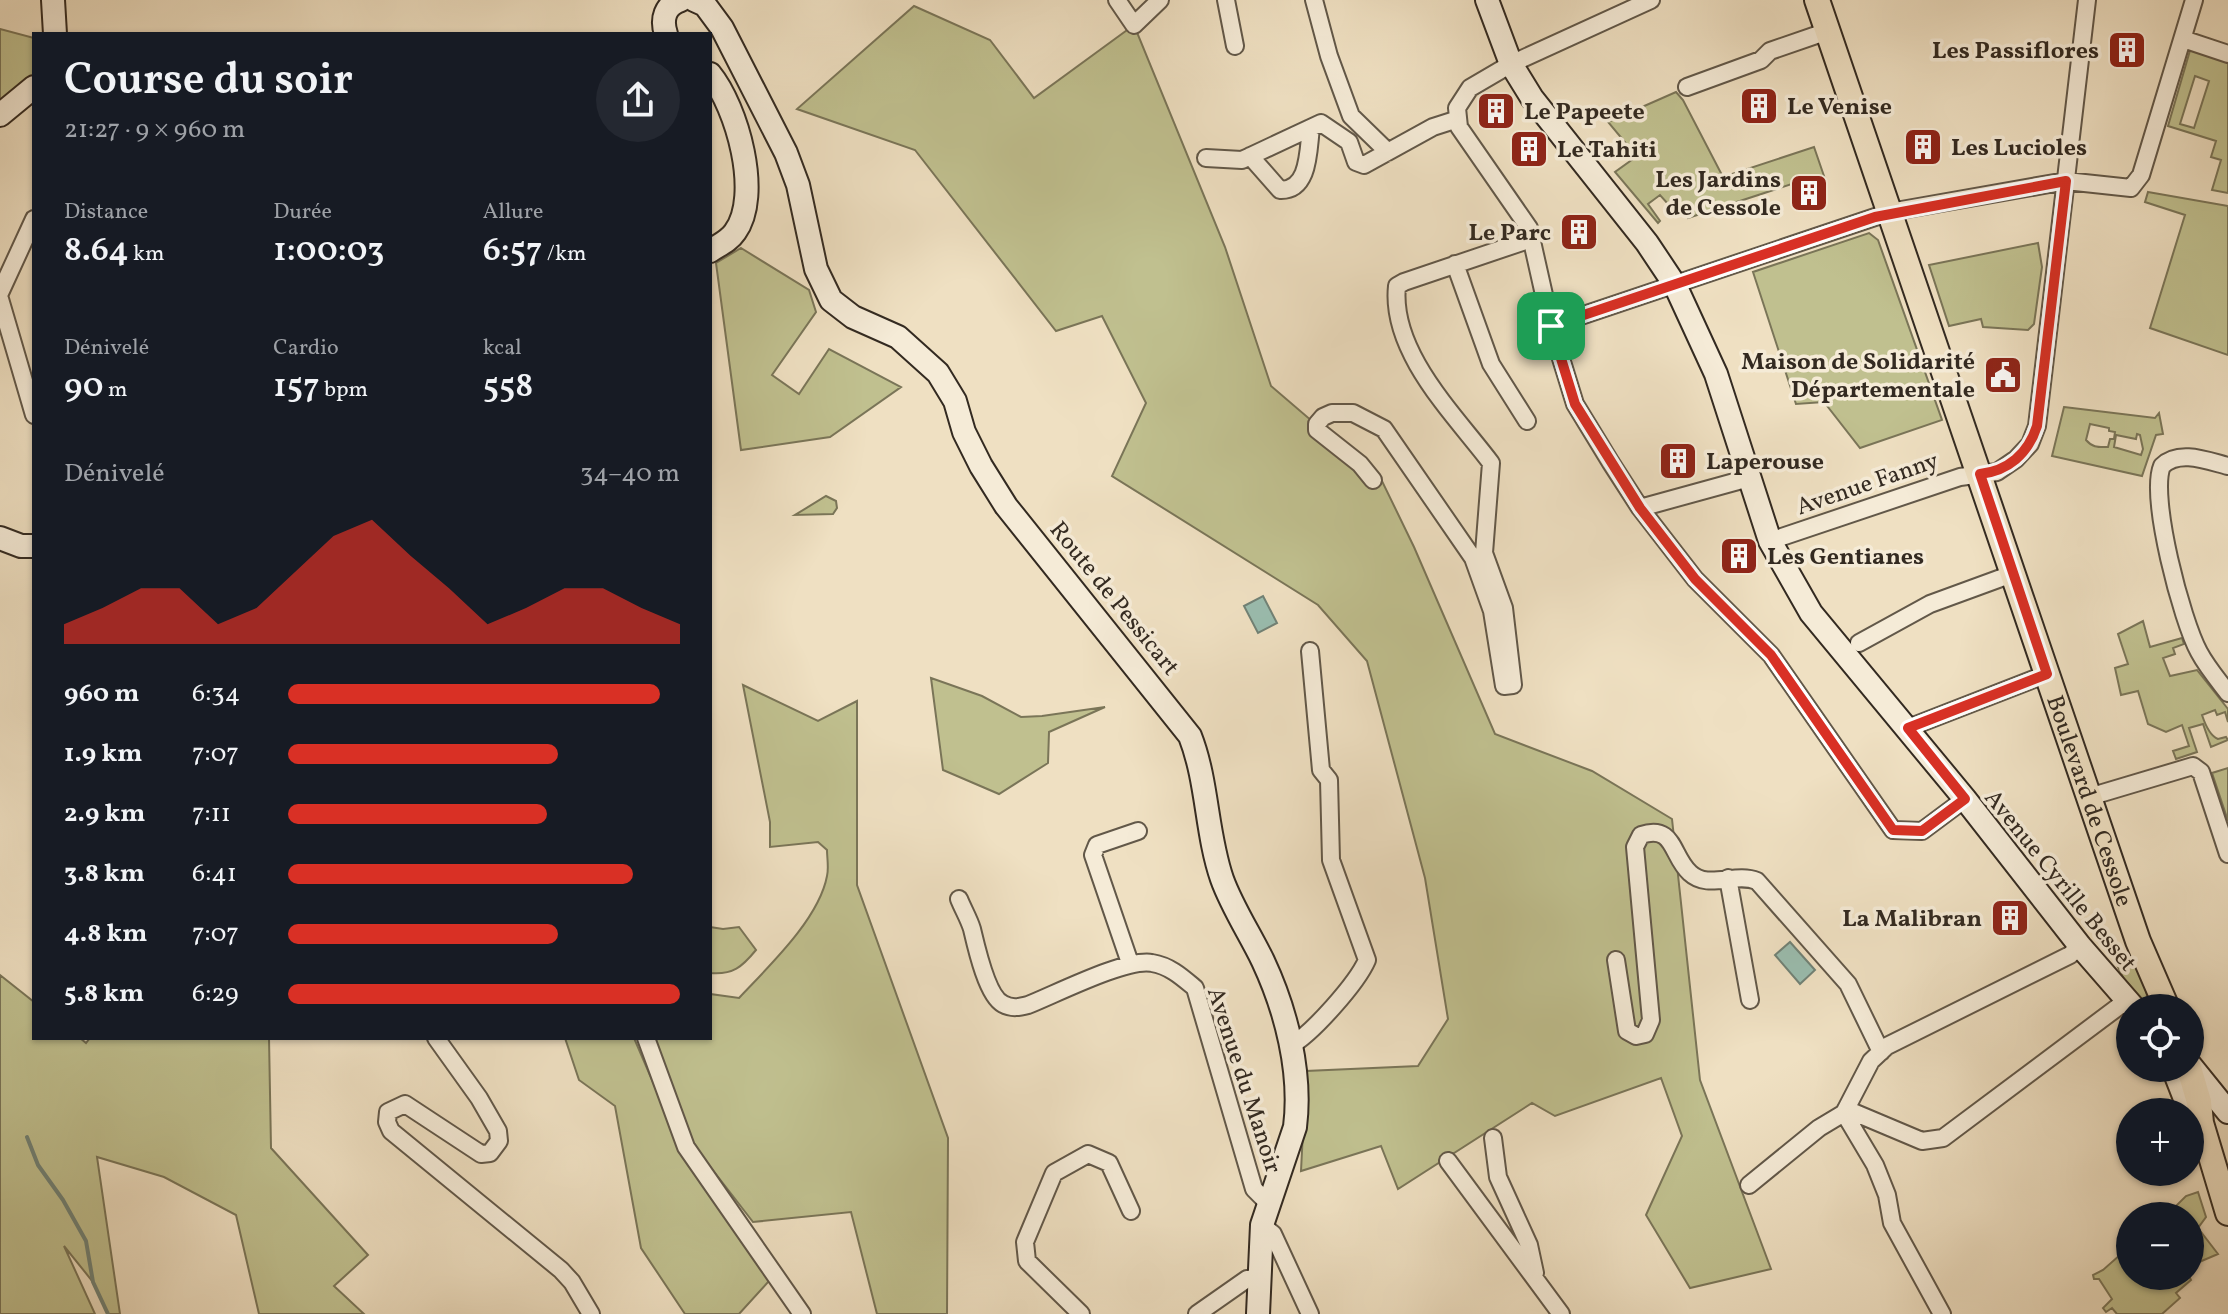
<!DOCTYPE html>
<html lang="fr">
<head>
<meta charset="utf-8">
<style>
  :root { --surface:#171b24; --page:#242831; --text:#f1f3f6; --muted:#9ea1a6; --accent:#d93025 }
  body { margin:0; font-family:Vollkorn,serif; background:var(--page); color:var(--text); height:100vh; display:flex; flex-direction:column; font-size:30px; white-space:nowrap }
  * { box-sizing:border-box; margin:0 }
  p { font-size:26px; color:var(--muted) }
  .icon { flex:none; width:44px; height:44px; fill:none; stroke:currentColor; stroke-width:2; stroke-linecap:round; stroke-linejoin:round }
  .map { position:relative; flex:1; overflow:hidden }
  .sheet { position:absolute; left:32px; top:32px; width:680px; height:1008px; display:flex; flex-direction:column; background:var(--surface); border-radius:0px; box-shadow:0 2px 6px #0004 }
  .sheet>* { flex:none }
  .controls { position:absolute; left:2116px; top:994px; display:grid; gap:16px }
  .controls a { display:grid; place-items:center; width:88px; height:88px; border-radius:50%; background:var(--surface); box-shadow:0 2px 6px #0004; font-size:40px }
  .pin { position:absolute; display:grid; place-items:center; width:68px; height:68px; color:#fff; margin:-34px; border-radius:16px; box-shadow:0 4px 12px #0006 }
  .round { display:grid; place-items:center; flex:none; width:84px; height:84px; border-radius:42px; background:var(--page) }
  .overview { display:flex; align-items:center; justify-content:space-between; height:136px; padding:0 32px }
  h1 { font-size:44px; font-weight:600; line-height:60px }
  .stats { display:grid; grid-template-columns:repeat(3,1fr); gap:12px; height:136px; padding:8px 32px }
  .stats div { display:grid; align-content:center }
  .stats b { font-size:34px; font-weight:600 }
  .stats small { font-size:22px; font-weight:400 }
  .stats p { font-size:22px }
  .chart { height:224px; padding:16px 32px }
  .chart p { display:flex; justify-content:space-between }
  .chart svg { width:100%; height:144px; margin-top:8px; fill:var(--accent); opacity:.7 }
  ul { padding:0 32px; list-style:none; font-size:26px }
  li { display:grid; grid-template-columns:128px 96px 1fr; align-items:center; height:60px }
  li i { height:20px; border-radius:10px; background:var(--accent) }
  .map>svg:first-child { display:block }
  .green { fill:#c0c08f; stroke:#7a7558; stroke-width:2; fill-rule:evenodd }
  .water { fill:#9abdaf; stroke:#718276; stroke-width:2 }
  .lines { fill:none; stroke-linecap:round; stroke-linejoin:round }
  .stream { stroke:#718276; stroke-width:4 }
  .street-casing { stroke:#625849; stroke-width:20 }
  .secondary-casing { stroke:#332a21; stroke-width:26 }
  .primary-casing { stroke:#332a21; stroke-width:28 }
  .street { stroke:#f5ebd7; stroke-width:16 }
  .secondary { stroke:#f5ebd7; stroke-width:22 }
  .primary { stroke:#efe0c2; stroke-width:24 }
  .route-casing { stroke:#fff; stroke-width:16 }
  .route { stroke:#d93025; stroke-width:10 }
  .labels { text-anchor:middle; stroke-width:7; stroke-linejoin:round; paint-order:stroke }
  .poi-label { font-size:24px; font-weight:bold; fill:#332a21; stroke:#f5ebd7; text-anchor:start }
  .street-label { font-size:24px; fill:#332a21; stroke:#f5ebd7 }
</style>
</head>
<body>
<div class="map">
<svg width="2228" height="1314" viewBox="0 0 2228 1314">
  <rect width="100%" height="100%" fill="#efe0c2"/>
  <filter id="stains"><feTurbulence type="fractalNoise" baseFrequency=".0025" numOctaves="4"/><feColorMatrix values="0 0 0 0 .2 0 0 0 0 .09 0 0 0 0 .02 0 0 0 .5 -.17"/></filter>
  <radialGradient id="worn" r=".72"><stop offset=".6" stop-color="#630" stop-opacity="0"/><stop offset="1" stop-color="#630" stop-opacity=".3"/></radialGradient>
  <path class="green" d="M914,6l76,34 44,58 100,-73 91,222 46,139 111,95 32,66 81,187 97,37 80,48 28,261 71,189 -81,19 -44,-73 36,-79 -21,-58 -106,38 -23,-13 -134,86 -17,-43 -80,25 5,-100 112,-5 30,-47 -23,-141 -58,-217 -49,-56 -206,-129 34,-73 -44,-87 -46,15 -141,-181 -118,-41z
    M0,29l34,9v37l-34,26z
    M2191,47l37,14v132l-16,-3 9,-30 -10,-3 5,-16 -48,-15zM2195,76l14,5 -15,47 -14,-4z
    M1676,92l7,8 40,77 91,-30 10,29 -16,5 -1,-2 -119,39 -8,-13 -2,1 -5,-5 -5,3 -8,-9 -12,9 12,17 -2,2 -43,-51 18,-13 -2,-3 3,-3 -26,-31z
    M2148,192l80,14v149l-78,-27 35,-113 -40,-13z
    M1869,233l9,7 64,180 -82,28 -36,-46 -28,2 -43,-132z
    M2038,243l4,24 -8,57 -6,6 -45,-3 -2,-8 -32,7 -20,-61z
    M741,248l68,42 7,22 -44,63 27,19 30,-45 72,38 -71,50 -89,13 -25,-187z
    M2064,407l91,11 4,-5 4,21 -7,1 -14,41 -90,-20zM2090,424l19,4v3l6,1 -1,7h-4l-2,8c-10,0 -15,1 -22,-7zM2137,434l3,1 3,14 -2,6 -27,-8 2,-12 20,4z
    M826,496l10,5 1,7 -4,6 -38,1z
    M2143,621l7,26 32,-9 2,6 -11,4 2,6 -12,4 7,18 27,-6 31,39v13l-3,-10 -8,3 -2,-5 -13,5c3,9 8,21 16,24l8,-2 2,3 -17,7 -8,-23 -14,4 8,24 -21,7 -3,-8 16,-5 -7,-21 -16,7 -18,-8 -10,-33 -17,4 -6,-27 13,-4 -10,-30z
    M931,678l51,18 39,21 21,-1 63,-9 -56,25 -1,31 -49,31 -56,-24z
    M743,685l75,36 39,-20v184l91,253 -1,176h-70l-26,-102 -98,10 -62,-80 -37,-104h56v-44l29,4c30,-32 80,-79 88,-122 2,-8 0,-18 0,-26l-9,-8 -48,5v-25z
    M2228,768v53l-16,-48z
    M710,927l13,2 16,-2 17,23c-14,17 -23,25 -46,23z
    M2135,951l12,44 -2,10 -11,-5 -17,-35z
    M0,975l34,27v36h46l6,5 4,-5h179l2,110 97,107 -34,31 30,28h-105l-23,-99 -72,-38 -67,-20 23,157h-12l-15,-32 -29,-36 31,68h-95z
    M565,1038h69l55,128 80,115 -30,33h-54l-44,-66 -26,-142 -36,-26z
    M2198,1192l8,25 -8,11 20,26 -28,12v-50h-38l10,-11 4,6 3,-3 3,2 14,-14z
    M2130,1244v32h59l2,4 -15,13 4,5 -18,16h-45l-5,-6 -6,4 -3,-4 9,-9 -13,-20h-5l-1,-4 10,-5 17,-15 -1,-3z"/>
  <path class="water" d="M1263,596l14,27 -19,10 -14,-27z
    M1790,942l25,28 -15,14 -25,-29z"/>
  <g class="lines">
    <path class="stream" d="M27,1137l11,28 25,35 23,41 7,41 15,32"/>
    <defs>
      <path id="street" d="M1117,0l17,25 26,-25
        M1226,0l9,46
        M1314,0l15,56 22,60 37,36
        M1651,0l-140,64 -41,24 -13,20 2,19 70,101 22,98 24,78 36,59 29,45 55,71 76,76 122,175 29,1 43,-32
        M2183,39l45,15
        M1687,87l74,-27 9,-9 58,-20
        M1250,156l30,34c30,1 28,-41 31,-62
        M1206,158l36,2 79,-37 28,19 7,20 8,3 69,-38 25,-8
        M1455,264l36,100 36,57
        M0,293l34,-74
        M0,299l34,116
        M1551,326l339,-114 176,-31 65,7 10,-13 53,-175
        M2228,466c-20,-5 -49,-17 -66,0 -13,31 20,155 37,186 8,15 19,28 29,41
        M1373,480l-13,-16 -43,-34v-6l6,-7 9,-4h21l31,16 89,129 19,53 12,75 9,-1 -9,-77 -20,-55 7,-90c-37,-49 -101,-111 -94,-177l7,-4 127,-43
        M1640,508l109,-30
        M1770,541l190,-64 37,-5 19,-13 14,-15 7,-18 50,-426
        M1859,643l71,-39 82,-30
        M1908,728l139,-54
        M2089,797l104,-31 8,6 27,82
        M1728,878l22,122
        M959,899c4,10 10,20 13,30 4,17 15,67 31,75 9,5 17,3 25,1 28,-11 98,-47 124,-42 18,3 30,14 43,25l59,201 14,14
        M1616,960l11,71 9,5 9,-2 6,-14 -16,-173 6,-12c34,-11 30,21 49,38 18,17 45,-1 67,8l91,103 33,68
        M1130,963l-37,-108 4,-10 41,-14
        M436,1038l43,60 19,33 1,10 -9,12 -9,1 -76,-50 -17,8 -1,10 4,9 170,139 11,12 19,32
        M646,1038l40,109 116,167
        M1290,1046c22,-12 67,-63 77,-86l-36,-100 -2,-80 -8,-10 -11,-119
        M1846,1109l76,32 21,-3 183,-137
        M1844,1113l27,-52 16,-15 183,-91 10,-9
        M1844,1113l31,52 12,30 5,28 50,91
        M1493,1138l5,39 31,68 6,28
        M1448,1161l113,153
        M1749,1185l70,-57 25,-15
        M1262,1225l11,9 37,80
        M1081,1314l-54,-53 -2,-19 29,-69 34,-19 21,9 22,48
        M1197,1314l50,-35 12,-1"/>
      <path id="secondary" d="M53,0l2,34
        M694,0l11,5 17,23 64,125 12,32 18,84 15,31 22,17 45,20 40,36 17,28 9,31 17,34 25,40 184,230c18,46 16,97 32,143 10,28 28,55 41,82 23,49 39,111 32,166l-33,98 -4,89
        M1487,0l24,64 21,34 115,145 28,42 41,89 54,167 41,72 154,186 115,147 54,62
        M666,34c-5,-15 -1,-29 15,-34
        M710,74c27,33 52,121 25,158 -6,9 -16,13 -25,19
        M0,115l34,-28
        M0,538l21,8h13
        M2190,1065l38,47
        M2173,1068l16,41 12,14"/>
      <g id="primary">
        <path id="s1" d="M1817,0l321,941 29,67"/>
        <path d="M2189,1068l10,34 2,21 27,90"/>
      </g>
    </defs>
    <use href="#street" class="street-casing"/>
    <use href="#secondary" class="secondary-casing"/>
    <use href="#primary" class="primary-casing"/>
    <use href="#street" class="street"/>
    <use href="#secondary" class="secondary"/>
    <use href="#primary" class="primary"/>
  </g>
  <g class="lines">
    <defs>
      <path id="route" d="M2066,181l-29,245c-9,28 -29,45 -57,48l67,200 -139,54 57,71 -43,32 -29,-1 -122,-175 -76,-76 -55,-71 -65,-104 -24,-78 324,-109z"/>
    </defs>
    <use href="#route" class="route-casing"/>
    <use href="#route" class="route"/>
  </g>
  <defs>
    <symbol id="building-square" viewBox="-11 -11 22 22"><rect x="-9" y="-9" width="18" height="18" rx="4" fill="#8f2418" stroke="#f5ebd7"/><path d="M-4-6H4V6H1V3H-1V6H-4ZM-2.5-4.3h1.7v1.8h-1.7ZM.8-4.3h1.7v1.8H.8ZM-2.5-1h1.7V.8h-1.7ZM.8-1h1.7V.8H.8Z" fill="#fff"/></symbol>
    <symbol id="civic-square" viewBox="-11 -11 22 22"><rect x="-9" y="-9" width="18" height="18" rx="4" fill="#8f2418" stroke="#f5ebd7"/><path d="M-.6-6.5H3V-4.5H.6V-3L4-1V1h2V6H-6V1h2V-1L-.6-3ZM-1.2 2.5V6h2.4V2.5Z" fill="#fff"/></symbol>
  </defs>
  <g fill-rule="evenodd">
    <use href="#building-square" x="2105" y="28" width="44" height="44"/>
    <use href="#building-square" x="1737" y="84" width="44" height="44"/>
    <use href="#building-square" x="1474" y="89" width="44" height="44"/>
    <use href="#building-square" x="1901" y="125" width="44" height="44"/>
    <use href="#building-square" x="1507" y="127" width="44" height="44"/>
    <use href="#building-square" x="1787" y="171" width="44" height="44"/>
    <use href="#building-square" x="1557" y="210" width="44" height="44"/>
    <use href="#civic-square" x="1981" y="353" width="44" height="44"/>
    <use href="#building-square" x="1656" y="439" width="44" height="44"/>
    <use href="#building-square" x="1717" y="534" width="44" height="44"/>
    <use href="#building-square" x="1988" y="896" width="44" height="44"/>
  </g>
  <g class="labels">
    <g class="poi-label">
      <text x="2099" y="58" text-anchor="end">Les Passiflores</text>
      <text x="1787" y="114">Le Venise</text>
      <text x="1524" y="119">Le Papeete</text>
      <text x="1951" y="155">Les Lucioles</text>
      <text x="1557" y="157">Le Tahiti</text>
      <text x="1781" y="187" text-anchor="end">Les Jardins<tspan x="1781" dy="28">de Cessole</tspan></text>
      <text x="1551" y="240" text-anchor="end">Le Parc</text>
      <text x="1975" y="369" text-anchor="end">Maison de Solidarité<tspan x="1975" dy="28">Départementale</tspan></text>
      <text x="1706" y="469">Laperouse</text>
      <text x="1767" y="564">Les Gentianes</text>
      <text x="1982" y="926" text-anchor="end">La Malibran</text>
    </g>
    <g class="street-label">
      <text transform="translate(1867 483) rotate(-19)" y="8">Avenue Fanny</text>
      <text transform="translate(1115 598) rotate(51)" y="8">Route de Pessicart</text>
      <text dy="8" stroke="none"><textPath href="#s1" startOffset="846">Boulevard de Cessole</textPath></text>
      <text transform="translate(2061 880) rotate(51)" y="8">Avenue Cyrille Besset</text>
      <text transform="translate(1245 1080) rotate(72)" y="8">Avenue du Manoir</text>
    </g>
  </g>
  <rect width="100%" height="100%" filter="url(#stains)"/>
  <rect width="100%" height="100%" fill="url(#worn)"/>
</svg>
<div class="controls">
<a><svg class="icon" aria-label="locate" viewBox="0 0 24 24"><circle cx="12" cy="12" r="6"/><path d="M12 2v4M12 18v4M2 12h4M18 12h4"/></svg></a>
<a>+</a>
<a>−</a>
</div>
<div class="pin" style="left:1551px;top:326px;background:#1e9e55"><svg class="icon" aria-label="arrive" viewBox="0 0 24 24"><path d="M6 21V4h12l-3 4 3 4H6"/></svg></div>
<section class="sheet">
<div class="overview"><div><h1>Course du soir</h1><p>21:27 · 9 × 960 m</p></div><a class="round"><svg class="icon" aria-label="share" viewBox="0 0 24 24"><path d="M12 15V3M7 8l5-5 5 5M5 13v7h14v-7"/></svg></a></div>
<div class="stats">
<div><p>Distance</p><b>8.64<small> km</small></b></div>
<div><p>Durée</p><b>1:00:03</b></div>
<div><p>Allure</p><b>6:57<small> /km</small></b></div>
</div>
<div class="stats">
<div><p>Dénivelé</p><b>90<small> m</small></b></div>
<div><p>Cardio</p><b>157<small> bpm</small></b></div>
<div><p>kcal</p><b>558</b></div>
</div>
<div class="chart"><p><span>Dénivelé</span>34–40 m</p>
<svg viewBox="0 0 160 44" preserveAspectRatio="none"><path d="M0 44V38L10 33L20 27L30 27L40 38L50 33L60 22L70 11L80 6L90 17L100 27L110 38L120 33L130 27L140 27L150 33L160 38V44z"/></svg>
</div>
<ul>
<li><b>960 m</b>6:34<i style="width:95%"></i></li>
<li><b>1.9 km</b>7:07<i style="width:69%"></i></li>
<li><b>2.9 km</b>7:11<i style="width:66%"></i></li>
<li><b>3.8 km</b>6:41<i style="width:88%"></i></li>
<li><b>4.8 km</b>7:07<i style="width:69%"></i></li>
<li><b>5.8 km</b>6:29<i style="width:100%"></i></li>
</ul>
</section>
</div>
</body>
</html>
